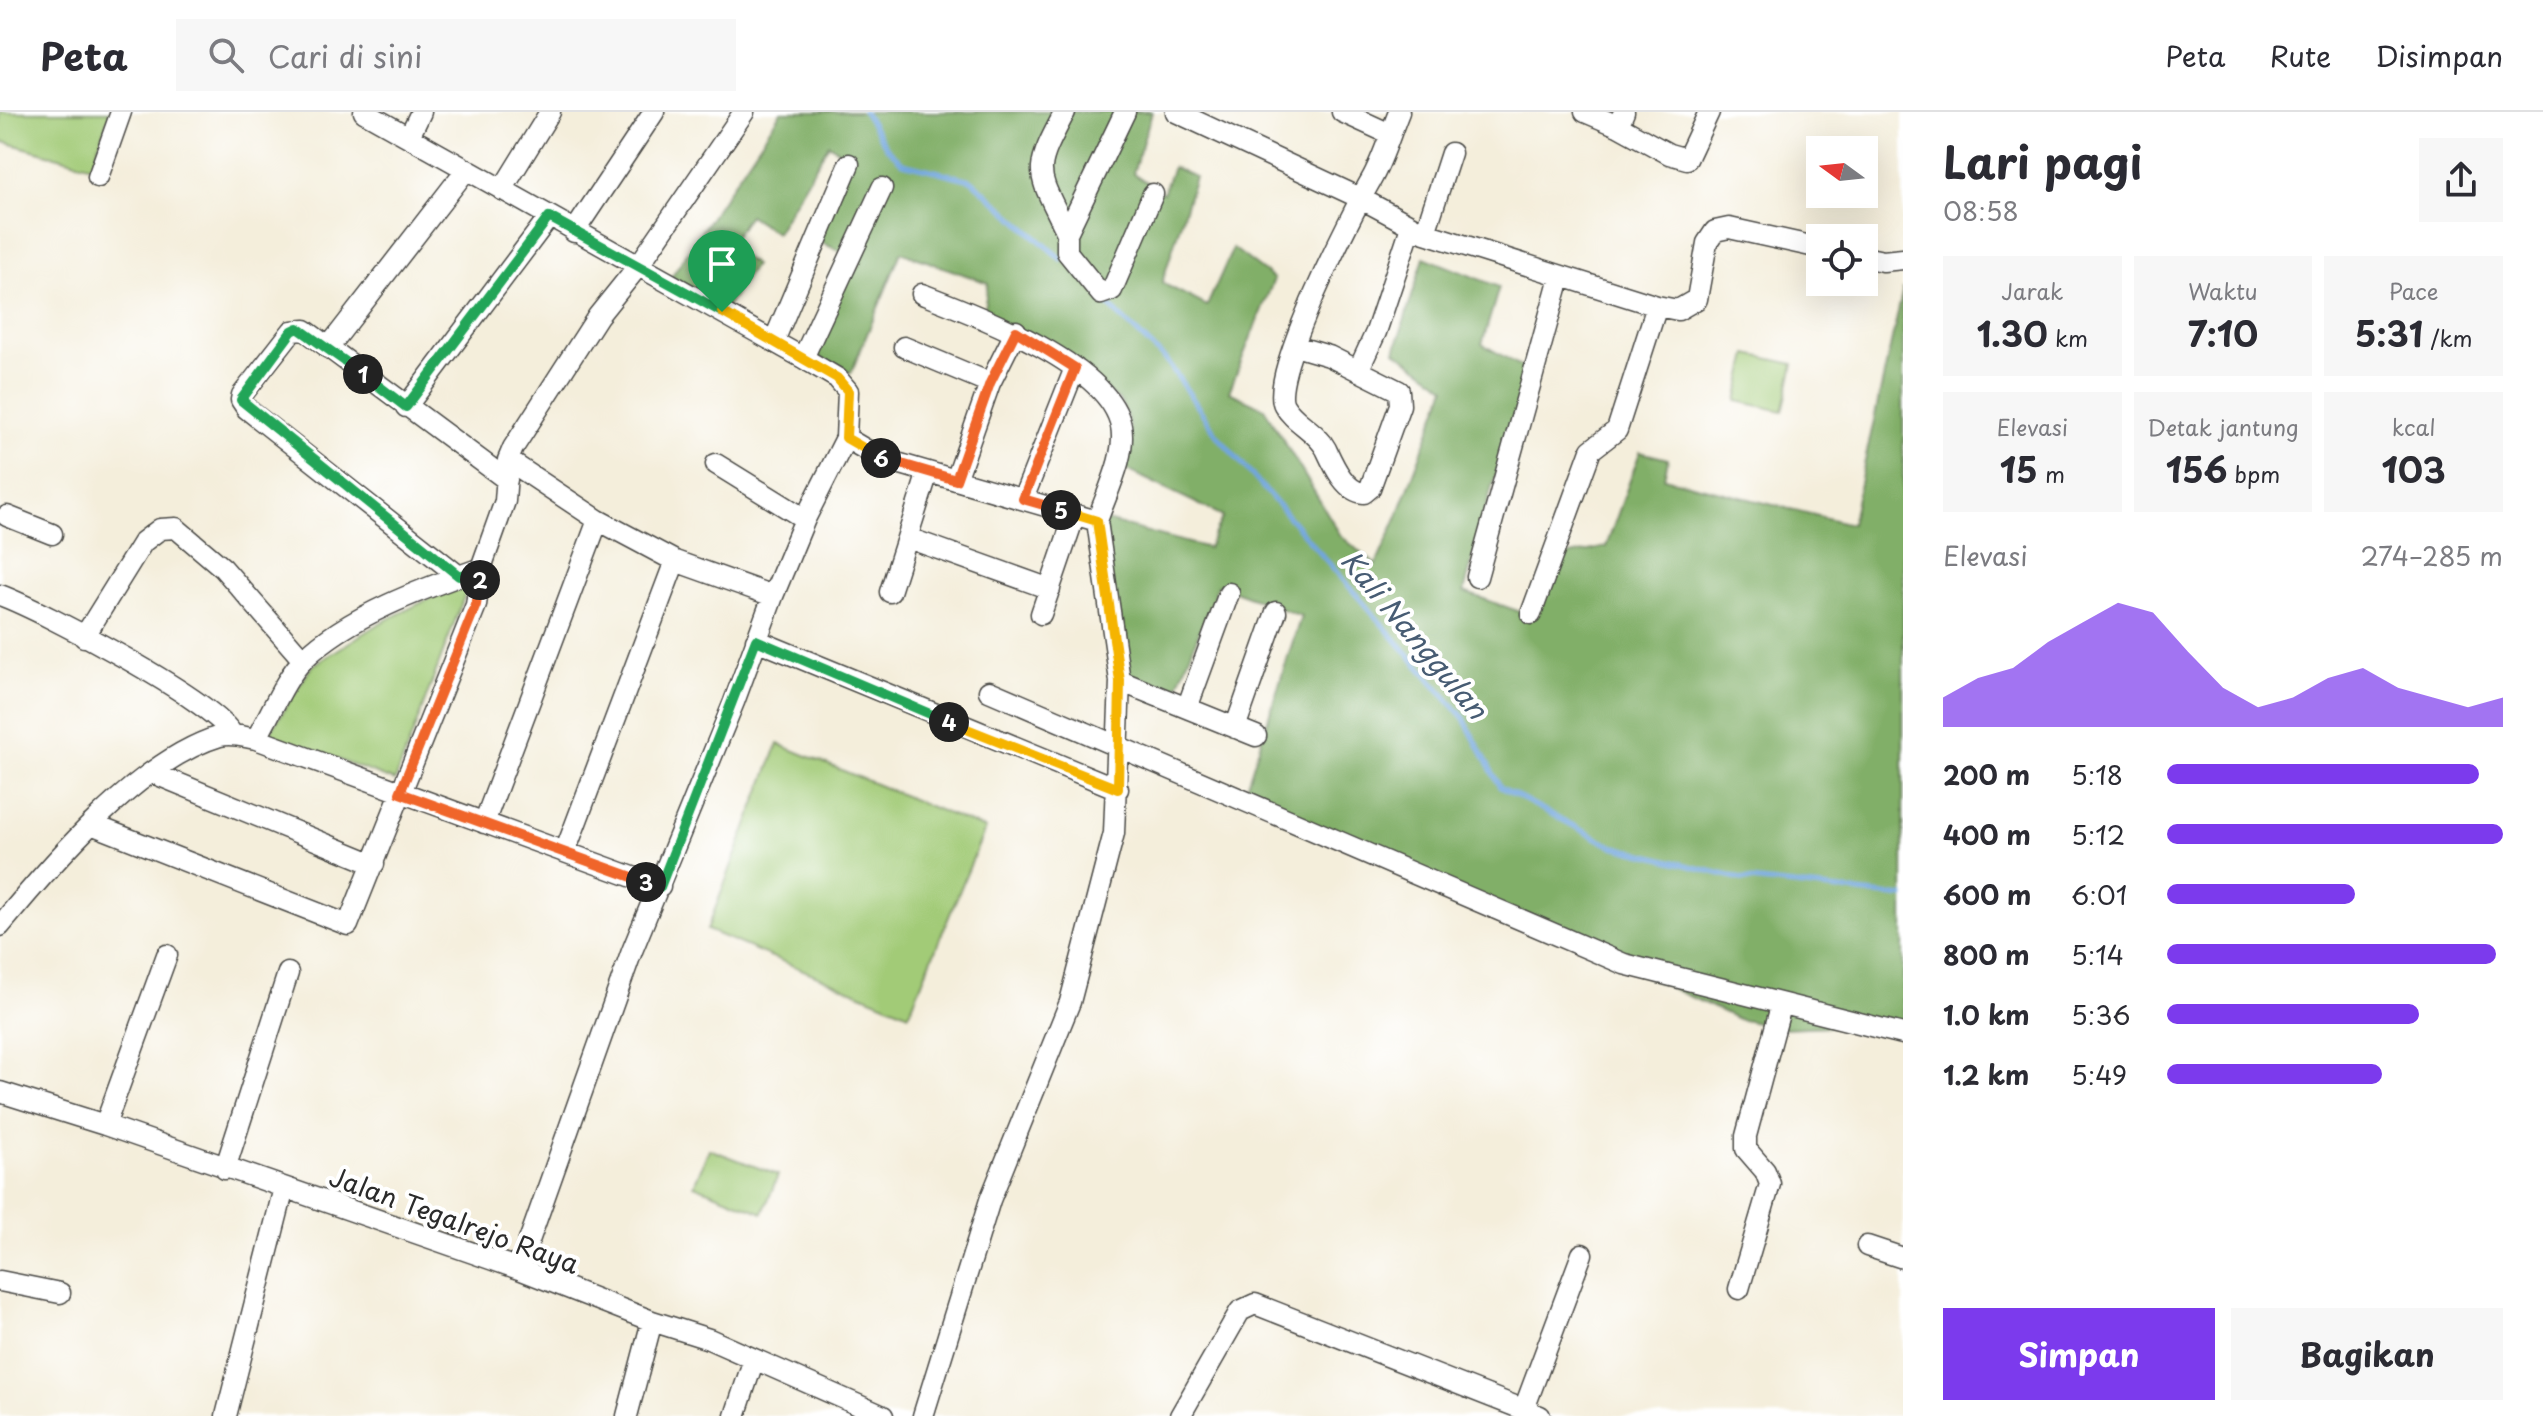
<!DOCTYPE html>
<html lang="id">
<head>
<meta charset="utf-8">
<style>
  :root { --surface:#fff; --page:#f7f7f7; --text:#2b2b33; --muted:#7c7c81; --line:#e1e1e2; --accent:#7c3aed }
  body { margin:0; font-family:"Playpen Sans",sans-serif; background:var(--page); color:var(--text); height:100vh; display:flex; flex-direction:column; font-size:30px; white-space:nowrap }
  * { box-sizing:border-box; margin:0 }
  p { font-size:26px; color:var(--muted) }
  .icon { flex:none; width:44px; height:44px; fill:none; stroke:currentColor; stroke-width:2; stroke-linecap:round; stroke-linejoin:round }
  .map { position:relative; flex:1; overflow:hidden }
  .drawer { display:flex; flex-direction:column; background:var(--surface); width:640px }
  .drawer>* { flex:none }
  .needle { width:52px; rotate:285deg }
  .tools { position:absolute; left:1806px; top:24px; display:grid; gap:16px }
  .tools a { display:grid; place-items:center; width:72px; height:72px; border-radius:0px; background:var(--surface); box-shadow:0 8px 32px #0002; font-size:40px }
  .pin { position:absolute; display:grid; place-items:center; width:68px; height:68px; color:#fff; margin:-82px -34px; border-radius:50% 50% 50% 0; rotate:-45deg; box-shadow:0 0 8px #0007 }
  .pin .icon { rotate:45deg }
  .km { position:absolute; width:40px; height:40px; margin:-20px; border-radius:50%; background:#222; color:#fff; font-size:22px; line-height:40px; text-align:center }
  .round { display:grid; place-items:center; flex:none; width:84px; height:84px; border-radius:0px; background:var(--page) }
  .overview { display:flex; align-items:center; justify-content:space-between; height:136px; padding:0 40px }
  h1 { font-size:44px; font-weight:700; line-height:60px }
  .stats { display:grid; grid-template-columns:repeat(3,1fr); gap:12px; height:136px; padding:8px 40px }
  .stats div { display:grid; align-content:center; border-radius:0px; background:var(--page); text-align:center }
  .stats b { font-size:34px; font-weight:700 }
  .stats small { font-size:22px; font-weight:400 }
  .stats p { font-size:22px }
  .chart { height:224px; padding:16px 40px }
  .chart p { display:flex; justify-content:space-between }
  .chart svg { width:100%; height:144px; margin-top:8px; fill:var(--accent); opacity:.7 }
  .button { display:flex; gap:16px; margin-top:auto; padding:16px 40px }
  .button a { flex:1; height:92px; border-radius:0px; background:var(--accent); color:#fff; font-size:32px; font-weight:700; line-height:92px; text-align:center }
  .button a+a { background:var(--page); color:var(--text) }
  ul { padding:0 40px; list-style:none; font-size:26px }
  li { display:grid; grid-template-columns:128px 96px 1fr; align-items:center; height:60px }
  li i { height:20px; border-radius:10px; background:var(--accent) }
  header { display:flex; align-items:center; gap:48px; box-sizing:border-box; height:112px; padding:0 40px; background:var(--surface); border-bottom:2px solid var(--line) }
  header strong { font-size:38px }
  nav { display:flex; gap:44px; margin-inline-start:auto; font-size:28px }
  .search { width:560px; height:72px; background:var(--page); display:flex; align-items:center; gap:20px; box-sizing:border-box; padding:0 28px; border-radius:0px; color:var(--muted); font-size:30px }
  main { display:flex; flex:1; min-height:0 }
  .map>svg:first-child { display:block }
  .green { fill:#a2cb77; stroke:#667b51; stroke-width:2 }
  .forest { fill:#81af68; stroke:#566d4a; stroke-width:2 }
  .lines { fill:none; stroke-linecap:round; stroke-linejoin:round }
  .stream { stroke:#71a6de; stroke-width:5 }
  .minor-casing { stroke:#494845; stroke-width:23 }
  .minor { stroke:#fff; stroke-width:20 }
  .split-1-casing { stroke:#fff; stroke-width:16 }
  .split-2-casing { stroke:#fff; stroke-width:16 }
  .split-3-casing { stroke:#fff; stroke-width:16 }
  .split-4-casing { stroke:#fff; stroke-width:16 }
  .split-5-casing { stroke:#fff; stroke-width:16 }
  .split-6-casing { stroke:#fff; stroke-width:16 }
  .split-7-casing { stroke:#fff; stroke-width:16 }
  .split-1 { stroke:#22a559; stroke-width:10 }
  .split-2 { stroke:#22a559; stroke-width:10 }
  .split-3 { stroke:#f0652b; stroke-width:10 }
  .split-4 { stroke:#22a559; stroke-width:10 }
  .split-5 { stroke:#f5b400; stroke-width:10 }
  .split-6 { stroke:#f0652b; stroke-width:10 }
  .split-7 { stroke:#f5b400; stroke-width:10 }
  .labels { text-anchor:middle; stroke-width:8; stroke-linejoin:round; paint-order:stroke }
  .street-label { font-size:26px; fill:#2b2b2b; stroke:#fff }
  .water-label { font-size:28px; font-style:italic; fill:#475c73; stroke:#fff }
</style>
</head>
<body>
<header>
<strong>Peta</strong>
<div class="search"><svg class="icon" aria-label="search" viewBox="0 0 24 24"><circle cx="10" cy="10" r="6"/><path d="M15 15l6 6"/></svg>Cari di sini</div>
<nav><a>Peta</a><a>Rute</a><a>Disimpan</a></nav>
</header>
<main>
<div class="map">
<svg width="1903" height="1304" viewBox="0 0 1903 1304">
  <rect width="100%" height="100%" fill="#fff"/>
  <filter id="ink" filterUnits="userSpaceOnUse"><feTurbulence type="fractalNoise" baseFrequency=".0125" numOctaves="2"/><feDisplacementMap in="SourceGraphic" scale="16" xChannelSelector="R" yChannelSelector="G"/><feConvolveMatrix kernelMatrix="1 2 1 2 8 2 1 2 1" color-interpolation-filters="sRGB"/></filter>
  <filter id="wash" filterUnits="userSpaceOnUse"><feTurbulence type="fractalNoise" baseFrequency=".006" numOctaves="4" result="noise"/><feDisplacementMap in="SourceGraphic" scale="32" xChannelSelector="R" yChannelSelector="G"/><feGaussianBlur stdDeviation="1.8" result="paint"/><feColorMatrix in="noise" values="0 0 0 0 0 0 0 0 0 0 0 0 0 0 0 0 0 1.4 0 .05"/><feComposite in="paint" operator="in"/></filter>
  <g filter="url(#wash)">
    <rect width="100%" height="100%" fill="#f4eedb"/>
    <path class="green" d="M0,0h110l-18,54 -92,-25z
      M1748,242l46,10 -11,47 -46,-10z
      M471,466l-76,203 -126,-47 43,-68 66,-42z
      M778,632l207,85 -76,185 -202,-84z
      M709,1037l69,26 -15,38 -69,-28z"/>
    <path class="forest" d="M781,0h371l-19,61 30,20 10,-26 22,10 -33,106 45,23 26,-58 41,31 -45,113 35,16 77,128 35,29 21,-47 49,-131 -51,-36 29,-94 75,30 -17,57 49,28 -39,114 -28,106 68,24 20,-57 54,-12 34,-95 28,7 -4,19 187,46 52,-235v744l-72,-7 -49,2 -44,-9 -356,-165 -138,-60 57,-178 -83,-31 -45,113 -51,-19 -23,-160 109,29 15,-32 -100,-48c9,-27 11,-41 -3,-67l-136,-91 4,-27 -87,-31 -50,121 -42,-21 42,-96 -33,-15 33,-81 -22,-16 -53,89 -27,-18 -20,30 25,20 -28,43 -55,-31z"/>
    <g class="lines">
      <path class="stream" d="M864,0l23,36 16,15 68,17 90,79
        M1103,188l64,61 50,74 246,282 37,70 112,59 129,33 162,18"/>
    </g>
  </g>
  <g filter="url(#ink)">
    <g class="lines">
      <defs>
        <path id="minor" d="M364,0l439,246 34,20 11,13 -2,47 -41,81 -32,77 -39,106 -102,249 -113,318
          M1065,0c-34,64 -28,57 2,121
          M1125,0l-58,121v19l34,42 11,-4 41,-96
          M1176,0l182,85 67,36 232,73 21,4 19,-11 10,-56 8,-12 14,-3 91,20
          M1342,0l48,22
          M1585,0l33,14 6,-14
          M1618,14l51,28 18,5 22,-47
          M409,25l12,-25
          M98,65l23,-65
          M502,78l48,-78
          M574,120l80,-120
          M1425,121l26,-80
          M1864,145l19,4 20,-2
          M922,182c52,20 187,70 199,132 6,29 -15,68 -24,95
          M774,229l75,-177
          M1295,234l34,10 70,35 1,14 -30,83 -6,5c-19,-1 -31,-29 -38,-44 -10,-19 -32,-26 -42,-44 -16,-28 69,-194 87,-225 12,-21 19,-46 28,-68
          M904,235l86,36
          M328,236l138,-178
          M803,246l79,-170
          M1358,259l18,-39 35,-105
          M406,295l143,-190
          M846,326l34,20 217,63 23,160 -6,152 -44,169 -80,198 -67,216
          M508,348l90,60 77,41 98,35
          M716,352l89,55
          M956,368l34,-97 26,-52
          M1023,387l52,-131
          M7,404l45,18
          M908,426l142,51
          M459,464l-212,-167 -6,-9 1,-5 50,-64 13,-1 202,150
          M1477,465l83,-300
          M890,480l38,-120
          M0,483c43,16 213,105 232,139
          M1041,502l34,-100
          M1531,502l60,-164 26,-20 40,-124
          M84,525l59,-95 17,-13 16,-1 47,40 80,92
          M756,528l362,149
          M1120,569l136,55
          M989,579l635,273 279,70
          M1187,596l42,-115
          M1235,616l41,-116
          M256,627l404,148
          M153,661l221,91
          M484,711l114,-303
          M91,712l257,101 128,-320 5,-37
          M565,740l110,-291
          M0,814c52,-63 139,-166 220,-190 12,-3 24,1 36,3 15,-25 28,-60 48,-80 43,-43 121,-71 177,-91l24,-67 3,-41 5,-12 85,-132 41,-51 105,-153
          M0,980l105,33 414,144 133,52 57,18 174,77
          M105,1013l62,-170
          M225,1057l63,-196
          M1867,1134l36,12
          M0,1169l60,12
          M1739,1177l31,-105 -5,-13 -19,-22v-13l35,-130
          M1524,1297l58,-155
          M226,1304l58,-228
          M627,1304l25,-95
          M735,1304l19,-57
          M1180,1304l60,-105 15,-7 285,112"/>
      </defs>
      <use href="#minor" class="minor-casing"/>
      <use href="#minor" class="minor"/>
    </g>
  </g>
  <g class="lines" filter="url(#ink)">
    <defs>
      <path id="split-1" d="M363,262l43,33 143,-190 173,95"/>
      <path id="split-2" d="M363,262l-65,-46 -6,3 -51,69 218,176 22,-8 -1,12"/>
      <path id="split-3" d="M480,468l-4,25 -76,188 246,89"/>
      <path id="split-4" d="M646,770l14,5 96,-247 193,82"/>
      <path id="split-5" d="M949,610l169,67 2,-108 -23,-160 -36,-11"/>
      <path id="split-6" d="M881,346l75,22 34,-97 26,-52 59,37 -52,131 38,11"/>
      <path id="split-7" d="M722,200l115,66 11,13 -2,47 35,20"/>
    </defs>
    <use href="#split-1" class="split-1-casing"/>
    <use href="#split-2" class="split-2-casing"/>
    <use href="#split-3" class="split-3-casing"/>
    <use href="#split-4" class="split-4-casing"/>
    <use href="#split-5" class="split-5-casing"/>
    <use href="#split-6" class="split-6-casing"/>
    <use href="#split-7" class="split-7-casing"/>
    <use href="#split-1" class="split-1"/>
    <use href="#split-2" class="split-2"/>
    <use href="#split-3" class="split-3"/>
    <use href="#split-4" class="split-4"/>
    <use href="#split-5" class="split-5"/>
    <use href="#split-6" class="split-6"/>
    <use href="#split-7" class="split-7"/>
  </g>
  <g class="labels">
    <g class="street-label">
      <text transform="translate(454 1109) rotate(20)" y="9">Jalan Tegalrejo Raya</text>
    </g>
    <g class="water-label">
      <text transform="translate(1414 523) rotate(50)" y="10">Kali Nanggulan</text>
    </g>
  </g>
</svg>
<div class="tools">
<a><svg class="needle" viewBox="-14 -14 28 28"><path d="M0-13l5 13h-10z" fill="#e53935"/><path d="M0 13l5-13h-10z" fill="#7c7c81"/></svg></a>
<a><svg class="icon" aria-label="locate" viewBox="0 0 24 24"><circle cx="12" cy="12" r="6"/><path d="M12 2v4M12 18v4M2 12h4M18 12h4"/></svg></a>
</div>
<div class="pin" style="left:722px;top:200px;background:#1e9e55"><svg class="icon" aria-label="arrive" viewBox="0 0 24 24"><path d="M6 21V4h12l-3 4 3 4H6"/></svg></div>
<b class="km" style="left:363px;top:262px">1</b>
<b class="km" style="left:480px;top:468px">2</b>
<b class="km" style="left:646px;top:770px">3</b>
<b class="km" style="left:949px;top:610px">4</b>
<b class="km" style="left:1061px;top:398px">5</b>
<b class="km" style="left:881px;top:346px">6</b>
</div>
<section class="drawer">
<div class="overview"><div><h1>Lari pagi</h1><p>08:58</p></div><a class="round"><svg class="icon" aria-label="share" viewBox="0 0 24 24"><path d="M12 15V3M7 8l5-5 5 5M5 13v7h14v-7"/></svg></a></div>
<div class="stats">
<div><p>Jarak</p><b>1.30<small> km</small></b></div>
<div><p>Waktu</p><b>7:10</b></div>
<div><p>Pace</p><b>5:31<small> /km</small></b></div>
</div>
<div class="stats">
<div><p>Elevasi</p><b>15<small> m</small></b></div>
<div><p>Detak jantung</p><b>156<small> bpm</small></b></div>
<div><p>kcal</p><b>103</b></div>
</div>
<div class="chart"><p><span>Elevasi</span>274–285 m</p>
<svg viewBox="0 0 160 44" preserveAspectRatio="none"><path d="M0 44V35L10 29L20 26L30 18L40 12L50 6L60 9L70 21L80 32L90 38L100 35L110 29L120 26L130 32L140 35L150 38L160 35V44z"/></svg>
</div>
<ul>
<li><b>200 m</b>5:18<i style="width:93%"></i></li>
<li><b>400 m</b>5:12<i style="width:100%"></i></li>
<li><b>600 m</b>6:01<i style="width:56%"></i></li>
<li><b>800 m</b>5:14<i style="width:98%"></i></li>
<li><b>1.0 km</b>5:36<i style="width:75%"></i></li>
<li><b>1.2 km</b>5:49<i style="width:64%"></i></li>
</ul>
<div class="button"><a>Simpan</a><a>Bagikan</a></div>
</section>
</main>
</body>
</html>
